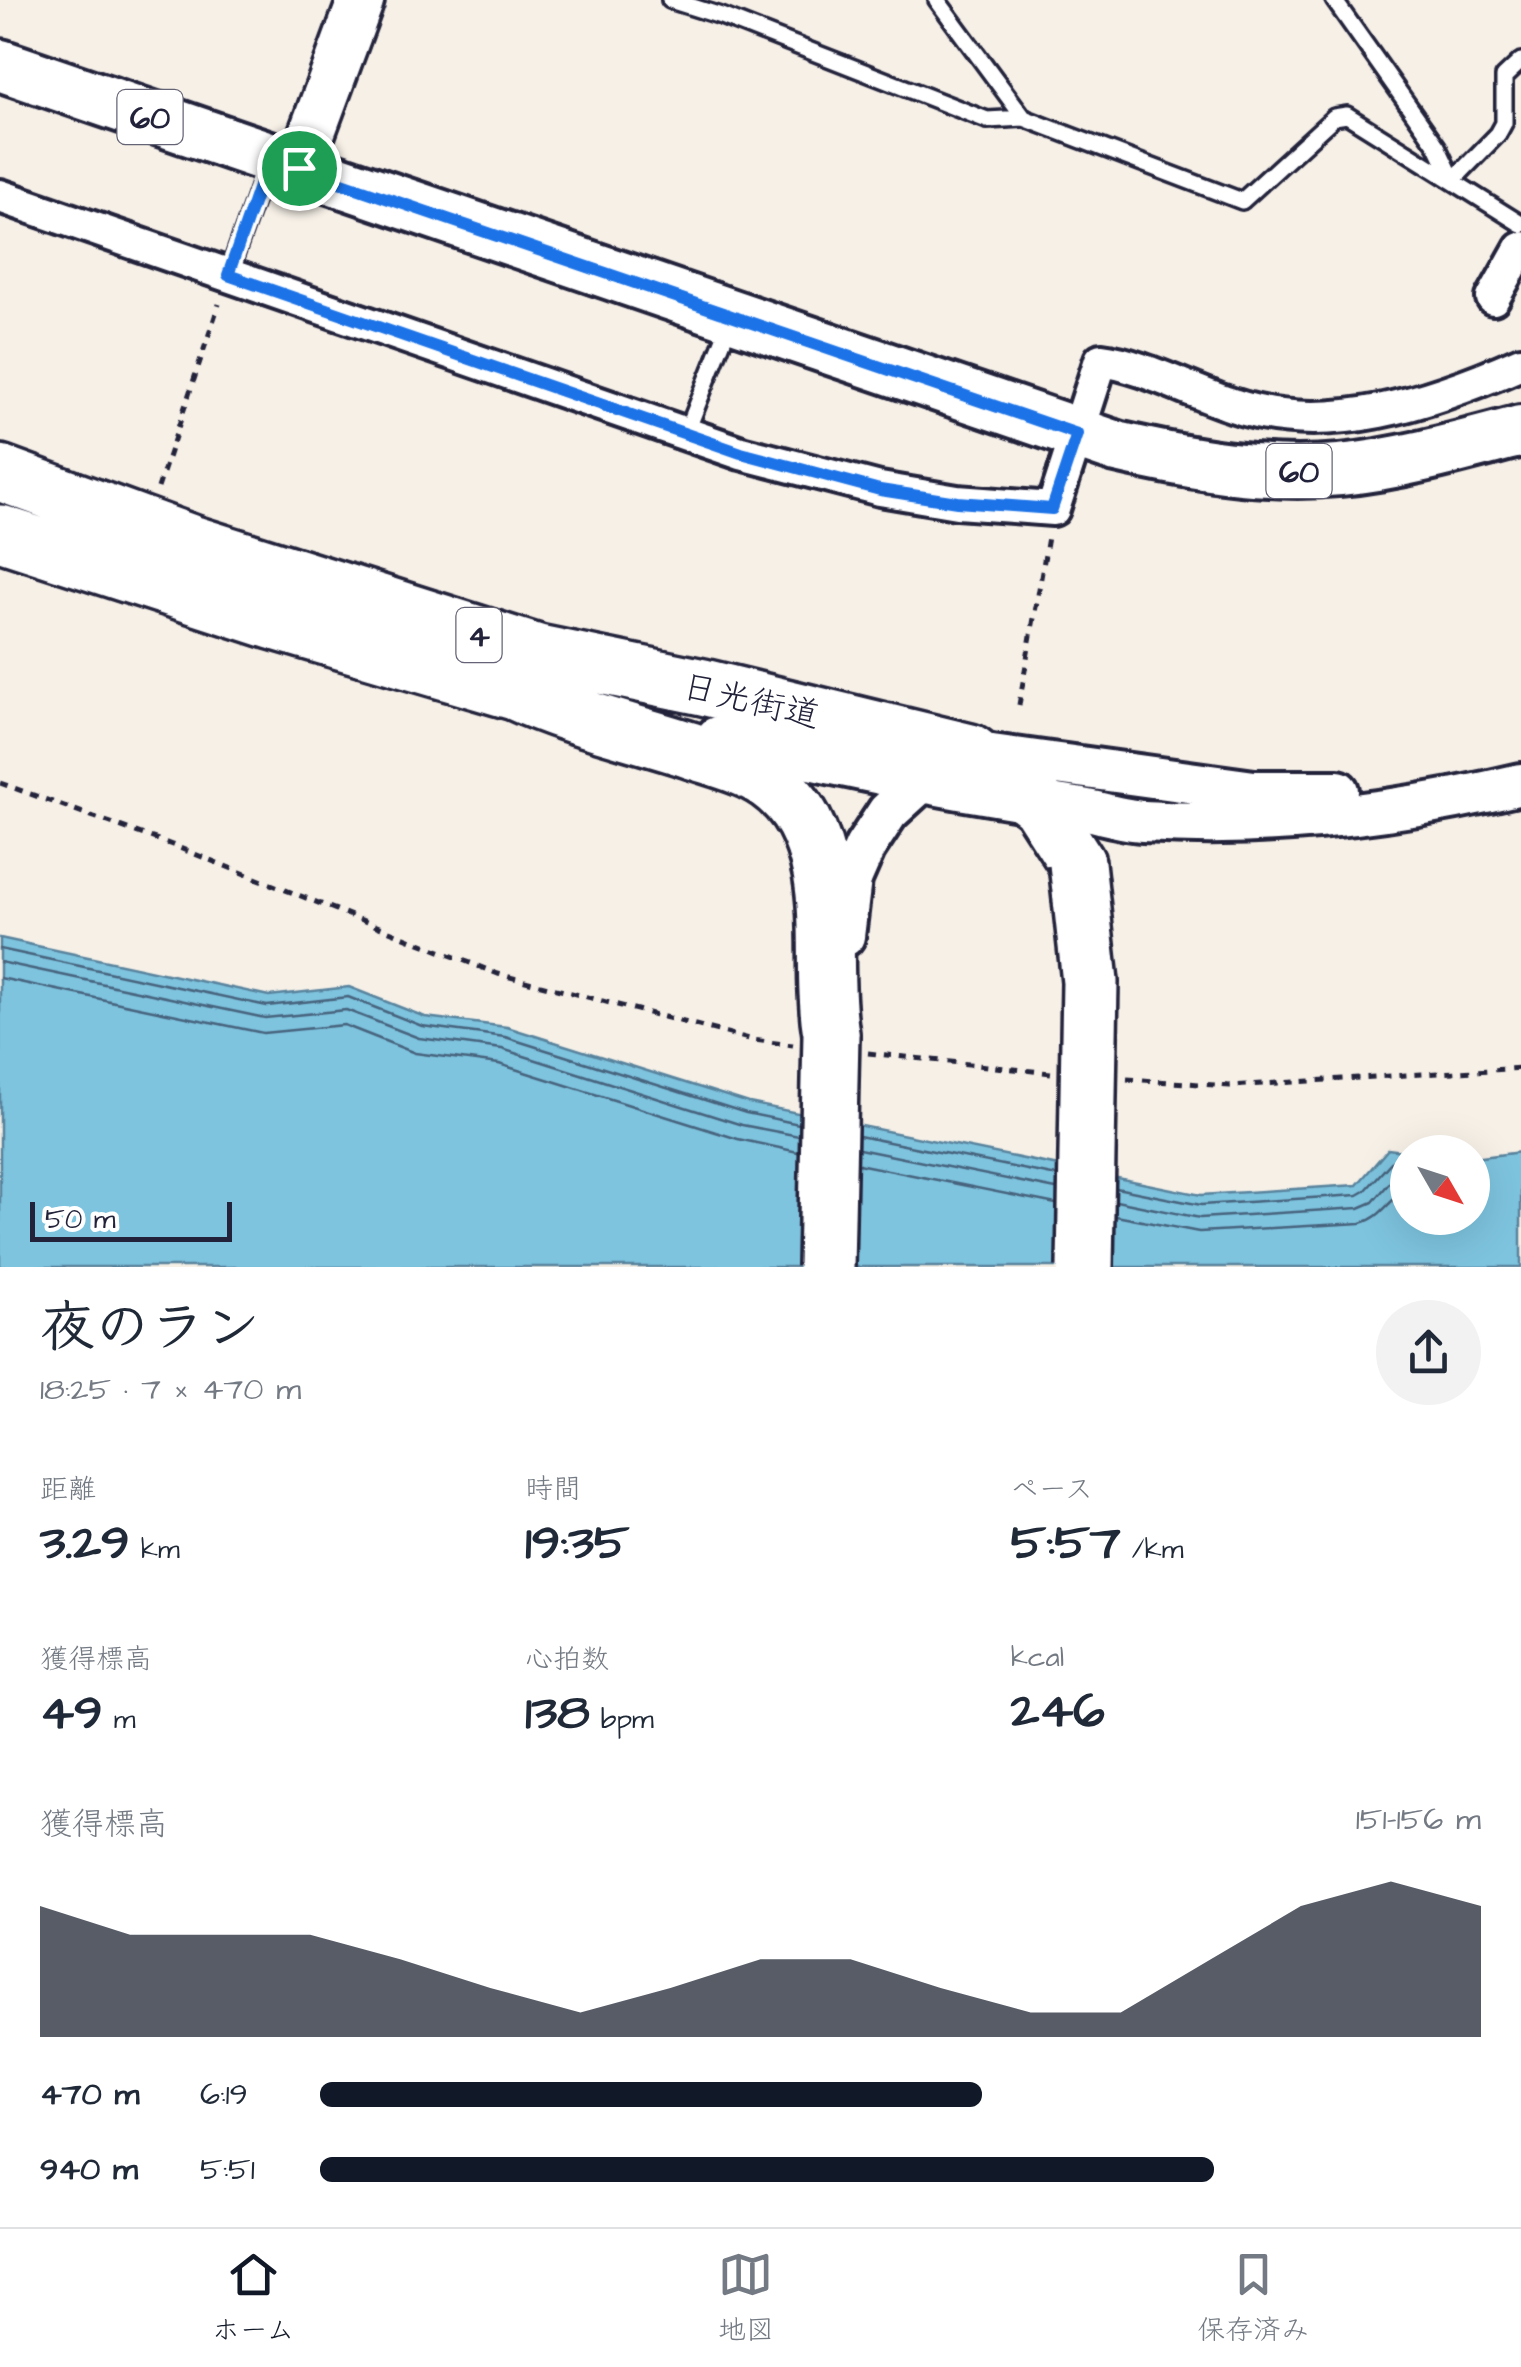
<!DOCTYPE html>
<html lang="ja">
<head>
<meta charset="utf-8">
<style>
  :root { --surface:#fff; --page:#f2f2f3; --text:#1f2937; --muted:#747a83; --line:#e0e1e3; --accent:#111827 }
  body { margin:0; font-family:"Architects Daughter","Klee One",sans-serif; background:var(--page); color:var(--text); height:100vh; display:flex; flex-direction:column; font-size:38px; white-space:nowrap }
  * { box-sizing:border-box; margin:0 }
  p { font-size:32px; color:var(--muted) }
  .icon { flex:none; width:55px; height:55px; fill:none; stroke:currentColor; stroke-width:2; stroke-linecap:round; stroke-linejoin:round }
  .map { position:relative; height:1267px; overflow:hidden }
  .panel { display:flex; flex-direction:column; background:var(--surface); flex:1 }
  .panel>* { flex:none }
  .needle { width:65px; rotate:129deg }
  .tools { position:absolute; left:1390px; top:1135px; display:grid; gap:20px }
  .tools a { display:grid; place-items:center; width:100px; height:100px; border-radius:50%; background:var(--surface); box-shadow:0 10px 40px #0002; font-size:50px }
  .scale { position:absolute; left:30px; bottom:25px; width:202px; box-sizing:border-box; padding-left:10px; border:5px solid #22223b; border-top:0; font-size:28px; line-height:35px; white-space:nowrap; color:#22223b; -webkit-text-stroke:8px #fff; paint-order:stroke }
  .pin { position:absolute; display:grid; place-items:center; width:85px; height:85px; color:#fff; margin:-42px; border:5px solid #fff; border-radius:50%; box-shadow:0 2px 10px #0007 }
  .round { display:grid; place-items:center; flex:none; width:105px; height:105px; border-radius:52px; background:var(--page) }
  .headline { display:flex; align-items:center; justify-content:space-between; height:170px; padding:0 40px }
  h1 { font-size:55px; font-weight:700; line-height:75px }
  .stats { display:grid; grid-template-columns:repeat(3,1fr); gap:15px; height:170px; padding:10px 40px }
  .stats div { display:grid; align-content:center }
  .stats b { font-size:50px; font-weight:700 }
  .stats small { font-size:28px; font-weight:400 }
  .stats p { font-size:28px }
  .chart { height:280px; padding:20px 40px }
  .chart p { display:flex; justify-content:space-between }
  .chart svg { width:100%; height:180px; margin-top:10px; fill:var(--accent); opacity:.7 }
  ul { padding:0 40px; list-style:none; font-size:32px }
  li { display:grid; grid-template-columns:160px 120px 1fr; align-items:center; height:75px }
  li i { height:25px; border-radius:12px; background:var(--accent) }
  .tabs { display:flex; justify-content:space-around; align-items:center; height:140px; border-top:2px solid var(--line); background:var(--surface); font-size:28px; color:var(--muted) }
  .tabs a { display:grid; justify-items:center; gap:5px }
  .tabs .selected { color:var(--accent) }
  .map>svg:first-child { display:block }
  .water { fill:#7ec4df; stroke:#59839d; stroke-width:2.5 }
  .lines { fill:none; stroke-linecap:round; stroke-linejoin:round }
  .shore { stroke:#47637d; stroke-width:2.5 }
  .service-casing { stroke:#22223b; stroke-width:22 }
  .minor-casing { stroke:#22223b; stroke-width:40 }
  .tertiary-casing { stroke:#22223b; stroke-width:48 }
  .secondary-casing { stroke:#22223b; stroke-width:52 }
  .primary-casing { stroke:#22223b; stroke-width:58 }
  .trunk-casing { stroke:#22223b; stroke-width:62 }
  .path { stroke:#22223b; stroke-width:5; stroke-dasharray:8 8; stroke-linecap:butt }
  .service { stroke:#fff; stroke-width:15 }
  .minor { stroke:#fff; stroke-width:32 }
  .tertiary { stroke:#fff; stroke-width:40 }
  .secondary { stroke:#fff; stroke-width:45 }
  .primary { stroke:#fff; stroke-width:50 }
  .trunk { stroke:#fff; stroke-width:55 }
  .trunk-bridge-casing { stroke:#22223b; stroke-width:62; stroke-linecap:butt }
  .trunk-bridge { stroke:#fff; stroke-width:55 }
  .route-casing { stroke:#fff; stroke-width:20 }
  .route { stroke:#1a73e8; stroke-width:12 }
  .labels { text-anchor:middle; stroke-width:10; stroke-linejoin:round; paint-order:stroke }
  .shield { fill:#fff; stroke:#646476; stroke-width:2.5 }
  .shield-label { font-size:32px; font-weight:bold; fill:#22223b }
  .street-label { font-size:35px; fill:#22223b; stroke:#fff }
</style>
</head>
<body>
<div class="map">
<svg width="1521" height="1267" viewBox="0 0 1521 1267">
  <rect width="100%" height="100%" fill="#f6f0e7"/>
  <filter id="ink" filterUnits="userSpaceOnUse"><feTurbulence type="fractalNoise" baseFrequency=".01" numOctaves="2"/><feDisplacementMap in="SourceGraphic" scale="20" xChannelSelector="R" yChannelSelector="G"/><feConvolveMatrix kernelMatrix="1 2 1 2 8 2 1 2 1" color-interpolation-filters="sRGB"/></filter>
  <g filter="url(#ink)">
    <path class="water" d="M0,938l269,58 80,-9 76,30 82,10 242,76 452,92 156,-10 31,-36 23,3h-3v66h64l1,-60 48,-6v115h-1521z"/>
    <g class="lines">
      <path class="shore" d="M0,949l267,57 81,-9 74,29 83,11 241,76 53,11
        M0,962l265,56 81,-8 73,28 83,11 240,76 57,11
        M0,978l263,55 81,-8 71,28 84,11 239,75 60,13
        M859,1136l198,40
        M859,1149l197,40
        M858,1164l198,40
        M1116,1188l85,17 157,-10 7,-4 27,-30 16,1
        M1116,1201l84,17 159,-10 14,-6 24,-28 11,1
        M1116,1216l83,16 162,-9c22,-5 28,-26 47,-33"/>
      <defs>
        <path id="service" d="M670,0l51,16 266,104 37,-2 218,83 92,-84 13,-2 174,109
          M937,0l87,118
          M1334,0l103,146 16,34 45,-46 6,-11v-46l17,-16
          M228,275l40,-113
          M685,436l46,-116"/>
        <path id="minor" d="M0,196l741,257 139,36 77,13 96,7 48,-149c38,4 93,33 131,45 96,33 200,-3 289,-42
          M1493,298l28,-50"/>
        <path id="tertiary" d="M717,737c119,30 238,53 359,71 22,3 45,12 67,13 125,8 256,-8 378,-37
          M844,936l7,-57 14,-32 23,-35 33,-30 49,-30 284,39h84"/>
        <path id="secondary" d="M299,168l62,-168"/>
        <path id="primary" d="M0,65l1117,382c73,17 148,30 223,23 61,-6 121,-23 181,-39"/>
        <path id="trunk" d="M0,473l194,71 344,109 165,34 267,65 69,52 38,59
          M0,533l272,88 243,71c56,26 117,39 175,58 26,9 57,16 79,32 31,22 45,54 52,91 10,53 1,107 10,161"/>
      </defs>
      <use href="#service" class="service-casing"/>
      <use href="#minor" class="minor-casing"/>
      <use href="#tertiary" class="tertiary-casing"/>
      <use href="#secondary" class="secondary-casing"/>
      <use href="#primary" class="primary-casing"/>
      <use href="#trunk" class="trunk-casing"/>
      <path class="path" d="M158,488l61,-184
        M1019,705l29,-168
        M0,783l172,62 326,129 255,66 40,5
        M868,1053l183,20
        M1127,1079l103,7 291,-18"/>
      <use href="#service" class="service"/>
      <use href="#minor" class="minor"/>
      <use href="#tertiary" class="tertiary"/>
      <use href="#secondary" class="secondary"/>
      <use href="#primary" class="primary"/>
      <use href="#trunk" class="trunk"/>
      <defs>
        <path id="trunk-bridge" d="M1077,863l13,119 -5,285
          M826,1267l5,-233"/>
      </defs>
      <use href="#trunk-bridge" class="trunk-bridge-casing"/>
      <use href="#trunk-bridge" class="trunk-bridge"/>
    </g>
  </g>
  <g class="lines" filter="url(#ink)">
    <defs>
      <path id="route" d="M269,158l808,276 -25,75 -95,-7 -77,-12 -139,-37 -513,-178z"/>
    </defs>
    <use href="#route" class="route-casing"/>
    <use href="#route" class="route"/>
  </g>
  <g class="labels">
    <g class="shield">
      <rect x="117.5" y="90" width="65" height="54" rx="8"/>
      <rect x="1266.5" y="444" width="65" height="54" rx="8"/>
      <rect x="456.5" y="608" width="45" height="54" rx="8"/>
    </g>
    <g class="shield-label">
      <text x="150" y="128">60</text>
      <text x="1299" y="482">60</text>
      <text x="479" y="646">4</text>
    </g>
    <g class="street-label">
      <text transform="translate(751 700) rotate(13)" y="12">日光街道</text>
    </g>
  </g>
</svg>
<div class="tools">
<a><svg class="needle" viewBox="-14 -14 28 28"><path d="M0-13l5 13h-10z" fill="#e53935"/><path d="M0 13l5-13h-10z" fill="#747a83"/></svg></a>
</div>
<div class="scale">50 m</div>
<div class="pin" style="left:299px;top:168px;background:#1e9e55"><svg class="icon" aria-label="arrive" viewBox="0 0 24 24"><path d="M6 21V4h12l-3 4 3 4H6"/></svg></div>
</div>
<section class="panel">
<div class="headline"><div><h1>夜のラン</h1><p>18:25 · 7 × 470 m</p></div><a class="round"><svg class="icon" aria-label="share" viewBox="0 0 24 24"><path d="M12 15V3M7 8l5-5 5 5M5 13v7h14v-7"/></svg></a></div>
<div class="stats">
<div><p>距離</p><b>3.29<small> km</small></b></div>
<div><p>時間</p><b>19:35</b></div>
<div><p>ペース</p><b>5:57<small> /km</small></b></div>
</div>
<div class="stats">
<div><p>獲得標高</p><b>49<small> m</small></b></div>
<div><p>心拍数</p><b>138<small> bpm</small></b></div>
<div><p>kcal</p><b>246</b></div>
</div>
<div class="chart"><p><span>獲得標高</span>151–156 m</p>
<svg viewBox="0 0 160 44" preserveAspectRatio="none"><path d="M0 44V12L10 19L20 19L30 19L40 25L50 32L60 38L70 32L80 25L90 25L100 32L110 38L120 38L130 25L140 12L150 6L160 12V44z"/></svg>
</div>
<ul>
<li><b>470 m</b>6:19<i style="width:57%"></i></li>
<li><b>940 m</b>5:51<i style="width:77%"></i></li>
</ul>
</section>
<nav class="tabs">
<a class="selected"><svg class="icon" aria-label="home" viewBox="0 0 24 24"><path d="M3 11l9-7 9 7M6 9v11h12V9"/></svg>ホーム</a>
<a><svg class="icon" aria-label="map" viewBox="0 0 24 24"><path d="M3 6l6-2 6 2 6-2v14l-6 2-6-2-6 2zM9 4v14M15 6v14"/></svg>地図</a>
<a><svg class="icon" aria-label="saved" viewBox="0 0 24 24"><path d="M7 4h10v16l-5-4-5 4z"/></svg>保存済み</a>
</nav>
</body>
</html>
